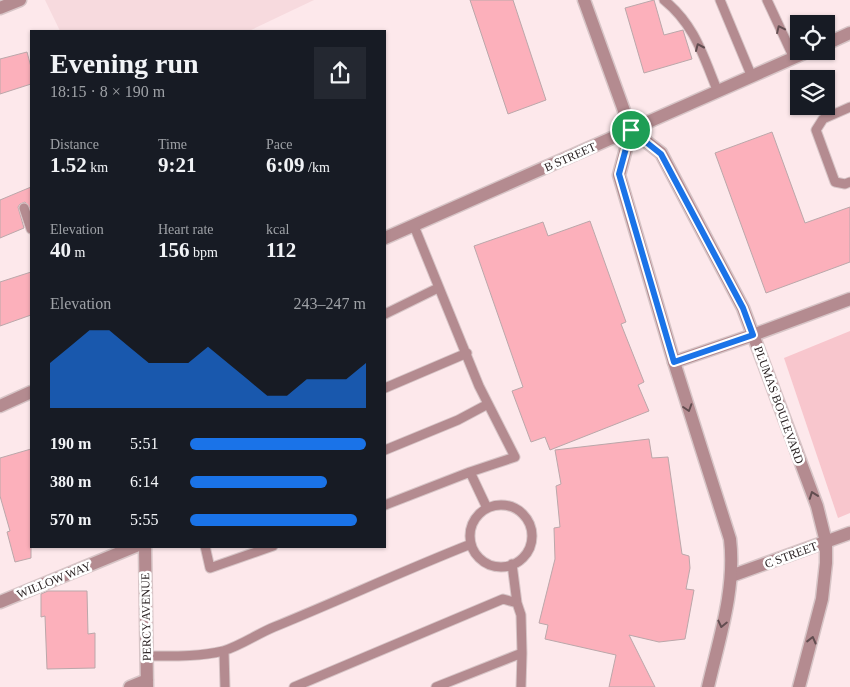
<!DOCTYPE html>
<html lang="en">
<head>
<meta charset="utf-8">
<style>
  :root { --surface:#171b24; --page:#242831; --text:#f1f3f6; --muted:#9ea1a6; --accent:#1a73e8 }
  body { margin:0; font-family:Georgia,serif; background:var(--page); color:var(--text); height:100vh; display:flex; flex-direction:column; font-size:19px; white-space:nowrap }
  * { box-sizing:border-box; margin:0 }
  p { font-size:16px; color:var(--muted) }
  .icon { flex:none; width:28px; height:28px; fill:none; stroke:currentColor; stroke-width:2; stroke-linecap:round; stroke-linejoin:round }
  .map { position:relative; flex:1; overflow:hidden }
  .sheet { position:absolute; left:30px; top:30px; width:356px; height:518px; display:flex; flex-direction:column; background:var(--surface); border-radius:0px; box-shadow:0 1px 4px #0004 }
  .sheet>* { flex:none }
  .buttons { position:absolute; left:790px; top:15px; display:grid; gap:10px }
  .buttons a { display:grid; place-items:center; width:45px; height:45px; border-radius:0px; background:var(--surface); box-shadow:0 1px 4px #0004; font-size:25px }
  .pin { position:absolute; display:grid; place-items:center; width:42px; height:42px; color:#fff; margin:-21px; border:2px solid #fff; border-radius:50%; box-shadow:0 1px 5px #0007 }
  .round { display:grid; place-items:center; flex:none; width:52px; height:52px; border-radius:0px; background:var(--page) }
  .headline { display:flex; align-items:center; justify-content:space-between; height:85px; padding:0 20px }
  h1 { font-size:28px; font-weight:600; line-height:38px }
  .figures { display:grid; grid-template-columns:repeat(3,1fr); gap:8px; height:85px; padding:5px 20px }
  .figures div { display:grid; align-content:center }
  .figures b { font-size:21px; font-weight:600 }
  .figures small { font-size:14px; font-weight:400 }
  .figures p { font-size:14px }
  .chart { height:140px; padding:10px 20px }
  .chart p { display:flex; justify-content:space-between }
  .chart svg { width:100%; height:90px; margin-top:5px; fill:var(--accent); opacity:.7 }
  ul { padding:0 20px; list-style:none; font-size:16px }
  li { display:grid; grid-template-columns:80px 60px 1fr; align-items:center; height:38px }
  li i { height:12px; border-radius:6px; background:var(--accent) }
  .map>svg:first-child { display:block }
  .built { fill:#f7dade }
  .green { fill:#f8c6cd }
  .building { fill:#fcb0bb; stroke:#bba7aa }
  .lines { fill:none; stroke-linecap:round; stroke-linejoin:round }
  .service-casing { stroke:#d7c5c7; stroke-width:11 }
  .minor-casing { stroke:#d7c5c7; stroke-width:15 }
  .tertiary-casing { stroke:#d7c5c7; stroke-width:15 }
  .service { stroke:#b48b90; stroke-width:9 }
  .minor { stroke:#b48b90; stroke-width:12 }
  .tertiary { stroke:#b48b90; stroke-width:12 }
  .oneway { stroke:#624d50 }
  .route-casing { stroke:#fff; stroke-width:10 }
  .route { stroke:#1a73e8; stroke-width:6 }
  .labels { text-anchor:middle; stroke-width:5; stroke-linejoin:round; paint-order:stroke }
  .street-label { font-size:12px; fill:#2c2425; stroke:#fff }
</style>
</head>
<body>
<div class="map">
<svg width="850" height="687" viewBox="0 0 850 687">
  <rect width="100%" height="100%" fill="#fde8eb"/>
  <path class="built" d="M45,0h269l-65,31h-189z"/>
  <path class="green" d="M850,331v182l-12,5 -54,-160z"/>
  <path class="building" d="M470,0h43l33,100 -38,14z
    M654,0l10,35 19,-5 9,29 -48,14 -19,-65z
    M27,52l4,15v17l-31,10v-35z
    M772,132l33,91 45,-16v55l-84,31 -51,-140z
    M31,187v23l-6,-8 -5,2 -2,3 6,21 -24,10v-38z
    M590,221l36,101 -5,2 23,58 -6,3 11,26 -99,39 -5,-13 -14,5 -19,-51 11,-4 -49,-141 69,-24 5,14z
    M31,272v43l-31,11v-44z
    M649,439l3,19 16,-1 14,97 7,2 1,12 -4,21 8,1 -9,49 -26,3 -30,-7 26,52h-46l7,-32 -71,-16 3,-14 -9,-2 16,-64 -1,-31 6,-1 -4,-41 5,-2 -6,-34z
    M31,449v109l-16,4 -8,-30 3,-1 -10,-35v-38z
    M48,591h39l1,43 7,-1v35l-48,1 -2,-53 -4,1v-23z"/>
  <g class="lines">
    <defs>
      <path id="service" d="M664,0c31,25 39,56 54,92
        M720,0l32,77
        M767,0l27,58
        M850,107l-27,12 -7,11 19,52 10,2 5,-2
        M24,208l7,21
        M414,226l65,160 36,71 -45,15 17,36
        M385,314l53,-26
        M385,388l82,-35
        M385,450l73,-30 30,-16
        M385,505l85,-33
        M470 536a31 31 0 1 1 62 0a31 31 0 1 1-62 0Z
        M205,546l5,22 63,-22
        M512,564l5,39
        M224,651l1,36
        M147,656c25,0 51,1 76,-5 17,-5 34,-17 51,-24 66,-27 131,-57 197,-83
        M294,687l209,-88 14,4 4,12 1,38 -1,34
        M436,687l86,-34"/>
      <path id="minor" d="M0,8l20,-8
        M674,362l79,-27 97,-36
        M145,546l2,141
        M731,576l119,-43
        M0,602l136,-56
        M130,687l17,-7"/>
      <path id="tertiary" d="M584,0l47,130
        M826,44l24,-11
        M631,130l30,23 82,155 74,198 9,36v21l-4,36 -23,88
        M631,130l-12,45 55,187 56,177c6,50 -11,100 -22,148
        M385,238l424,-187
        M0,406l31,-14"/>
    </defs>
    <use href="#service" class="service-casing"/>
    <use href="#minor" class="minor-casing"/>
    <use href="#tertiary" class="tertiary-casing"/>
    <use href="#service" class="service"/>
    <use href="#minor" class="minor"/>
    <use href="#tertiary" class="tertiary"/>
  </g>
  <defs><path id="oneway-chevron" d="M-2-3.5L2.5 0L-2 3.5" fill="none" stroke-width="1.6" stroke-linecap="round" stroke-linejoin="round" transform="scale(1.25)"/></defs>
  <g class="oneway">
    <use href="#oneway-chevron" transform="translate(780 29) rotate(-115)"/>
    <use href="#oneway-chevron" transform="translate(699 47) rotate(-114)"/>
    <use href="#oneway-chevron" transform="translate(688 408) rotate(72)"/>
    <use href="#oneway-chevron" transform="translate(813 495) rotate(-110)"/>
    <use href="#oneway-chevron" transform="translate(722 624) rotate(103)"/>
    <use href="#oneway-chevron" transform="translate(812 640) rotate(-76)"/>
  </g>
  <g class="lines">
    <defs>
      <path id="route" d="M631,130l30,24 82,154 10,27 -79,27 -55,-188z"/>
    </defs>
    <use href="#route" class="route-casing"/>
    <use href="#route" class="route"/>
  </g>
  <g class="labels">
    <g class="street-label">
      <text transform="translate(570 157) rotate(-24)" y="4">B STREET</text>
      <text transform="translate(779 405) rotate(70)" y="4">PLUMAS BOULEVARD</text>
      <text transform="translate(791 555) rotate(-20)" y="4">C STREET</text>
      <text transform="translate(54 580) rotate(-22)" y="4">WILLOW WAY</text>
      <text transform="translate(146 617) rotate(-91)" y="4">PERCY AVENUE</text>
    </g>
  </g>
</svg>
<div class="buttons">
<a><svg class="icon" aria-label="locate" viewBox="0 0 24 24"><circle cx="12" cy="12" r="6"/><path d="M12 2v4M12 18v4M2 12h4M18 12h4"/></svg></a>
<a><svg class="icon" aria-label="layers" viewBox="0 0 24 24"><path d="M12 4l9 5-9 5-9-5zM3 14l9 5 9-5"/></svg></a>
</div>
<div class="pin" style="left:631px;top:130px;background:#1e9e55"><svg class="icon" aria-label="arrive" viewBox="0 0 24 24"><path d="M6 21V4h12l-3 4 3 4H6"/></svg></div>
<section class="sheet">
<div class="headline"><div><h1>Evening run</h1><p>18:15 · 8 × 190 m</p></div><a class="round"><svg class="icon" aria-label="share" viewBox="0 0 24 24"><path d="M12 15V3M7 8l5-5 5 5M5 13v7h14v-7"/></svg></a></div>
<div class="figures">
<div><p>Distance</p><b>1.52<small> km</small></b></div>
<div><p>Time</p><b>9:21</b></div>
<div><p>Pace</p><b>6:09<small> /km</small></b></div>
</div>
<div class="figures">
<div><p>Elevation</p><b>40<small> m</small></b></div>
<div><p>Heart rate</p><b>156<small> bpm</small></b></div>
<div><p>kcal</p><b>112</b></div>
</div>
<div class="chart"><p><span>Elevation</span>243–247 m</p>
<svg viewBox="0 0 160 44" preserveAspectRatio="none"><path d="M0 44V22L10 14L20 6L30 6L40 14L50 22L60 22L70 22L80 14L90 22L100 30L110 38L120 38L130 30L140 30L150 30L160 22V44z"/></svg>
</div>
<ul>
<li><b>190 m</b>5:51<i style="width:100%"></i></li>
<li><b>380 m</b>6:14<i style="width:78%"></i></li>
<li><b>570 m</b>5:55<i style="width:95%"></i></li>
</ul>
</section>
</div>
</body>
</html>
